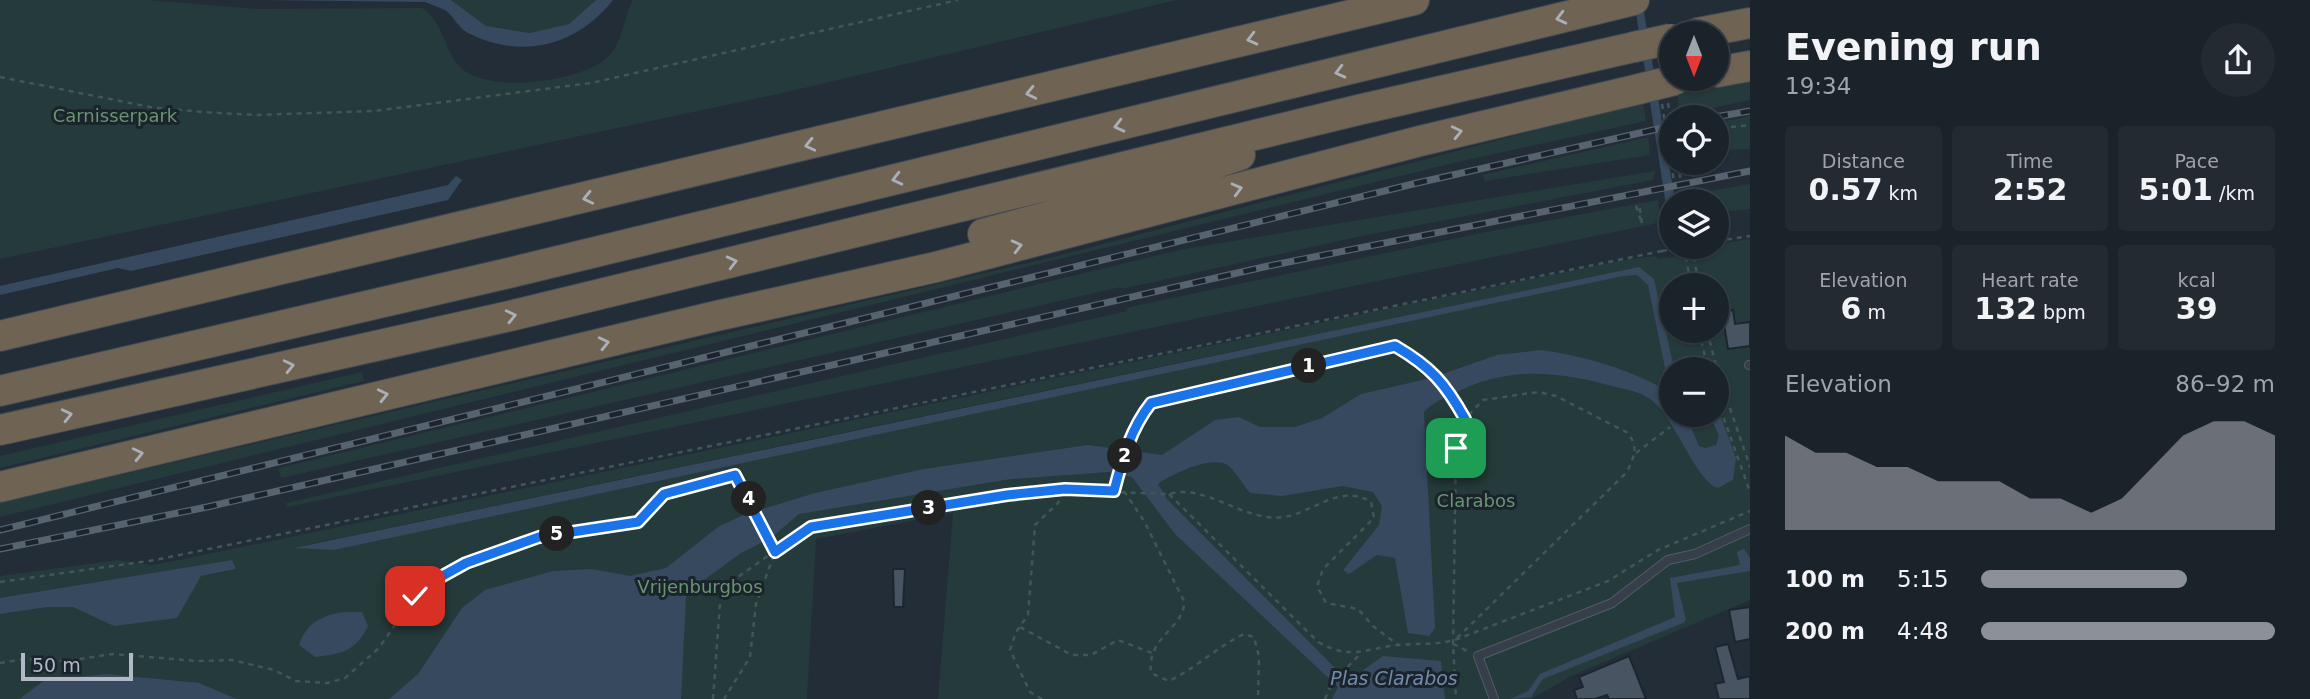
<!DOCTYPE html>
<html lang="en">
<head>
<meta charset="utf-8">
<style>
  :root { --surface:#1a222a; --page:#232a32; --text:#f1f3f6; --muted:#9fa4a8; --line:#383f47; --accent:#8c9099 }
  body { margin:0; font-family:"DejaVu Sans",sans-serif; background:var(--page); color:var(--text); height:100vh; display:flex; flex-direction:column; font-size:26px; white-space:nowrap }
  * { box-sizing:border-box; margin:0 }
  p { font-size:23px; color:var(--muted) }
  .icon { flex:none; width:38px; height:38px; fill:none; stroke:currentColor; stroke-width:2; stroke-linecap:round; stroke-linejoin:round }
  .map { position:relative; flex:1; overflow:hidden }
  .details { display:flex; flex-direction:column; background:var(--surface); width:560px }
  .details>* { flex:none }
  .needle { width:46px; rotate:180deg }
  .tools { position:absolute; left:1659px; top:21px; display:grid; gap:14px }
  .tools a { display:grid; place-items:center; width:70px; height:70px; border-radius:50%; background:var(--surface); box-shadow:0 2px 5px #0004,0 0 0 2px var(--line); font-size:35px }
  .scale { position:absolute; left:21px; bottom:18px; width:112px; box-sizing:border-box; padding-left:7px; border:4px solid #b1b9c5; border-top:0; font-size:19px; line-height:24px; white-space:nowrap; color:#b1b9c5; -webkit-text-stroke:5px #1b232d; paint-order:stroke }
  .pin { position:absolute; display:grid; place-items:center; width:60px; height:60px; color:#fff; margin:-30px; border-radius:14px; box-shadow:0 4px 10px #0006 }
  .km { position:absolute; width:35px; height:35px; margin:-18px; border-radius:50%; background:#222; color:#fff; font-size:19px; line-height:35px; text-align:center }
  .round { display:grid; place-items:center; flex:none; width:74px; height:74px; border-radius:37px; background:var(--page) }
  .summary { display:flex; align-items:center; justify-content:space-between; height:119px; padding:0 35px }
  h1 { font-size:38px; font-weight:800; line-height:52px }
  .figures { display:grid; grid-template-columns:repeat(3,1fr); gap:10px; height:119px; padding:7px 35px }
  .figures div { display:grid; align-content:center; border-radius:7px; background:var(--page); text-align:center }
  .figures b { font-size:30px; font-weight:800 }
  .figures small { font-size:19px; font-weight:400 }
  .figures p { font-size:19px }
  .chart { height:196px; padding:14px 35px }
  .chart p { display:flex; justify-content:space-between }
  .chart svg { width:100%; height:126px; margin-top:7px; fill:var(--accent); opacity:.7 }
  ul { padding:0 35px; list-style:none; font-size:23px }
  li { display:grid; grid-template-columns:112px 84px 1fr; align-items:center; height:52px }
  li i { height:18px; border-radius:9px; background:var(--accent) }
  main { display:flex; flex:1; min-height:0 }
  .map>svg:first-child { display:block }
  .green { fill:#253a3a; fill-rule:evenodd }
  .water { fill:#36495f }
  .building { fill:#485462; stroke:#1d2530; stroke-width:2 }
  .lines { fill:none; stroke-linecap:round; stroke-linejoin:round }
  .service-casing { stroke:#545c67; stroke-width:10 }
  .motorway-casing { stroke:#414954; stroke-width:32 }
  .path { stroke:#425557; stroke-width:2.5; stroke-dasharray:5 5; stroke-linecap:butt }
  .service { stroke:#363e49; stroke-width:8 }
  .motorway { stroke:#6f6353; stroke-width:30 }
  .rail-casing { stroke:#586370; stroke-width:7 }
  .rail { stroke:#1b232d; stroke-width:4.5; stroke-dasharray:13; stroke-linecap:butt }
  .motorway-bridge-casing { stroke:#414954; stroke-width:32; stroke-linecap:butt }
  .path-bridge { stroke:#425557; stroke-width:2.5; stroke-dasharray:5 5; stroke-linecap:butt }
  .motorway-bridge { stroke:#6f6353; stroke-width:30 }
  .oneway { stroke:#aab0ba }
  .route-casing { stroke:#fff; stroke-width:14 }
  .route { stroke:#1a73e8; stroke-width:9 }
  .labels { text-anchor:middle; stroke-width:6; stroke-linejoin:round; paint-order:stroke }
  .park-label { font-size:18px; fill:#699571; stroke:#1b232d }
  .water-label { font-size:19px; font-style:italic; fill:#728ba8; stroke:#1b232d }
</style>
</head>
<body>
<main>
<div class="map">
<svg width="1750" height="699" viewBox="0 0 1750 699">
  <rect width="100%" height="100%" fill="#222d38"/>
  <path class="green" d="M0,0h147l110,9 165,-1c21,13 22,41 37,58 26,29 121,16 148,-8 16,-14 16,-40 26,-58h544l-394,93 -783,166z
    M451,0h145l-27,24 -39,9 -44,-7z
    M1750,80v20l-71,15 -2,-23z
    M1643,102l3,19 -184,40 -1462,356v-14l1053,-246z
    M1750,116v33l-33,1v-27z
    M1648,137l2,18 -165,26 -3,-6z
    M1655,171l-2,9 -296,57 -235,52 -1,-2 -840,191 -3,-10 906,-219z
    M1750,184v25l-33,4v-12h-19l-1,-7h-6z
    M1658,200l3,21 -8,3 -1366,283 -1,-4 841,-192 -1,-3 27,-6 328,-69z
    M1750,239v361l-181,77 -37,22h-594l15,-186 -137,26 -9,160h-807v-123l118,-16 34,5 32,-6 1434,-298 37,-5 4,3 50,-7v-5h8v-3zM1671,285h46v46h-46zM1254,347l-920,203 -37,-2v-1zM1671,369h46v46h-46zM232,560l4,9 -27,6 -30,-6z
    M362,372l2,9 -364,87v-12z"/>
  <path class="water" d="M263,0h188l35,26 44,7 39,-9 27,-24h17c-36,46 -92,60 -145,33 -10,-5 -14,-17 -23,-23 -6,-3 -14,-5 -20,-8z
    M1634,0h8l33,201h-4v36z
    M456,176l6,4 -14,20 -317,71 -13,-3 -118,27v-9l448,-101z
    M1639,267l15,12 20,89 -3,4 -3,1 -3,-5 -17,-83 -11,-10 -14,1 -1289,274 -40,-2z
    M1541,350c47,7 89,19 130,43v22h15l13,31 6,2 11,-3 3,-9 -9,-21h7v-9l19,52 -3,22 -15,8c-20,-5 -42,-65 -62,-84 -11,-12 -29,-14 -44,-18 -55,-15 -105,-20 -157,7 -12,6 -22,9 -31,19l11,216 -6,8 -21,-3 -13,-75 -18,-3 -28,19 -6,-4 36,-45 3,-19 -9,-14 -30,-6 -61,10 -32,-3c-7,-8 -13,-19 -20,-26 -15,-14 -58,7 -72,17l9,15 181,182 35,-25 58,5 4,38h-113l6,-12 -163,-153 -43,-57 -23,-5 -98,7 -212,35 -28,24 -30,15 -52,38 -3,7 -5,101h-292l29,-25 44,-66 23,-18 68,-19 39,-2 38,7 36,-8 52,-41 25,-12 72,-22 109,-24 164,-24 74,10 53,-35 24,-3 21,10h35l27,-9 39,-24 70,-16 66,-23z
    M1744,549l6,9v13l-73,12 9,37 -3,3 -140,56 -12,18 -21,2 18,-8 12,-17 135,-57 -5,-39 70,-13 -3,-13z
    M232,560l4,9 -35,7 -24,42 -63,8 -41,-19h-26l-47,7v-16z
    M344,612h18l6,14c-12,25 -26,28 -53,31l-16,-12c8,-23 22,-29 45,-33z
    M107,674l92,9 38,16h-218l26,-19z"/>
  <path class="building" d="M1733,310l2,14 15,-2v24l-22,3 -6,-37z
    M893,569h12l-2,38h-9z
    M1750,607v32l-15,3 -6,-32z
    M1728,644l10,35 12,-3v23h-31l-4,-15 9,-2 -9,-35z
    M1629,656l17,43h-37l-2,-4 -12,4h-18l-3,-9 9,-3 -4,-10z"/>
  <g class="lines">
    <defs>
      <path id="service" d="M1749,365h1
        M1494,699l-16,-43 134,-53 56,-43 27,-6 55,-25"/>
      <path id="motorway" d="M1698,33l52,-10
        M1717,72l33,-6
        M983,234l114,-31 143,-48
        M0,336l1414,-336
        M0,391l513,-119 1121,-272
        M0,430l510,-114 848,-206 276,-63
        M0,487l712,-170 224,-50 484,-126 219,-52"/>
    </defs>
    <use href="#service" class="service-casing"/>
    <use href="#motorway" class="motorway-casing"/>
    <path class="path" d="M0,77l150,30 52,5 52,3 120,-4 217,-28 367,-83
      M1668,103l3,18
      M1662,104l15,97
      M1731,127l19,-2
      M1678,163l6,38
      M1636,206l6,18 -3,-21
      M1717,241l33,-5
      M1684,247l7,38
      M1692,247l7,38
      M1699,331l9,38
      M1707,331l10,38
      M1717,370l33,97
      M1717,399l33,93
      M1428,449l28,-1
      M1636,453l34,-26
      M1114,490l16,-50 21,-37 244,-57c36,21 50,37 70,73l-9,29 -3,196 3,55
      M1124,491l20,30 40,80c2,26 -38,36 -33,72l18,8c27,-13 48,-34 75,-47l10,3 5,20 -1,42
      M1169,494l149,148c34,19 47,6 81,3 20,-2 36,0 56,-5l153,-59 50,-31 92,-39
      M0,582l155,-22 1507,-309
      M1020,627l52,28h19l27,-15 34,13
      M1457,638l170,-166c7,-16 12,-24 1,-39l-72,-37 -18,-4 -55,8 -18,19
      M1453,644l16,8
      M0,663l25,-4 42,2 46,-7 84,7 35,-1 42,10 22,11 31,2 18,-5 34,-30 36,-52 22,-17 29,-16 73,-27 99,-14 26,-28 71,-19 40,77 -19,52 -6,53 -26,42
      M713,699l7,-96 8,-19 78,-55 249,-39 114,4c37,-11 76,29 115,23 30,-5 57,-34 87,-15l3,16 -51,51 -6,17 9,17 32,6 15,17 25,19
      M1042,699l-12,-7 -20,-42 6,-18 12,-17 7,-90 23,-22 7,-14
      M1325,699l7,-16 29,-30"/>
    <use href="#service" class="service"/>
    <use href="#motorway" class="motorway"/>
    <defs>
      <path id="rail" d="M1715,117l35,-6
        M0,530l1417,-347 254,-57
        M0,549l207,-42 1061,-241 482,-95"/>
    </defs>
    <use href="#rail" class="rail-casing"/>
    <use href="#rail" class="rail"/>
    <defs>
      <path id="motorway-bridge" d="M1634,47l37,-8
        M1639,89l36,-9"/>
    </defs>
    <use href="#motorway-bridge" class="motorway-bridge-casing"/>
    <path class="path-bridge" d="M1662,251l23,-4"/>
    <use href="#motorway-bridge" class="motorway-bridge"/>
  </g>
  <defs><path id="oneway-chevron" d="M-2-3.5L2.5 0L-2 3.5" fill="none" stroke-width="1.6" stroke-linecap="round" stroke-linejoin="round" transform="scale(1.75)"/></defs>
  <g class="oneway">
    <use href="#oneway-chevron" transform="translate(1561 18) rotate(166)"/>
    <use href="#oneway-chevron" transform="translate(1252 39) rotate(166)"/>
    <use href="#oneway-chevron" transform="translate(1340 72) rotate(166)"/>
    <use href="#oneway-chevron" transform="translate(1031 93) rotate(167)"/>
    <use href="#oneway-chevron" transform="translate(1119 126) rotate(166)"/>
    <use href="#oneway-chevron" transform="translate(1457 132) rotate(-13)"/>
    <use href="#oneway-chevron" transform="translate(810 145) rotate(167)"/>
    <use href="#oneway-chevron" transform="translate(897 179) rotate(166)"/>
    <use href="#oneway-chevron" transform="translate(1237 189) rotate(-15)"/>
    <use href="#oneway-chevron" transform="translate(588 198) rotate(167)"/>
    <use href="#oneway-chevron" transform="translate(1017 246) rotate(-14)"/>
    <use href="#oneway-chevron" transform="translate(732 262) rotate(-14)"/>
    <use href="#oneway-chevron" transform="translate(511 316) rotate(-13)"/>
    <use href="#oneway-chevron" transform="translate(604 343) rotate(-13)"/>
    <use href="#oneway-chevron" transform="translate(289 366) rotate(-13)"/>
    <use href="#oneway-chevron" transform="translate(383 395) rotate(-13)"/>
    <use href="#oneway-chevron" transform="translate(67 415) rotate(-13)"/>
    <use href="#oneway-chevron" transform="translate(138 454) rotate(-13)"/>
  </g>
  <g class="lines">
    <defs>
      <path id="route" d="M415,596l22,-17 29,-16 73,-26 99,-15 26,-28 71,-19 40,77 36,-25 196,-32 58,-6 49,2c8,-31 17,-63 37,-88l244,-57c36,21 50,37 70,73l-9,29"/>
    </defs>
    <use href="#route" class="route-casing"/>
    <use href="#route" class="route"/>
  </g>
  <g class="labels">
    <g class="park-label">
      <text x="115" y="122">Carnisserpark</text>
      <text x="1476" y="507">Clarabos</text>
      <text x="700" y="593">Vrijenburgbos</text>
    </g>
    <g class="water-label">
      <text x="1394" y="685">Plas Clarabos</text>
    </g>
  </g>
</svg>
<div class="tools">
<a><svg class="needle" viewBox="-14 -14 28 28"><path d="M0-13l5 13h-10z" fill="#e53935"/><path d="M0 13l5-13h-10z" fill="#9fa4a8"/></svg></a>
<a><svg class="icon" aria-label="locate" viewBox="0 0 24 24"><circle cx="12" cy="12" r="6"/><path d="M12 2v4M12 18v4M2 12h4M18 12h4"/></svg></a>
<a><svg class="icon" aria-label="layers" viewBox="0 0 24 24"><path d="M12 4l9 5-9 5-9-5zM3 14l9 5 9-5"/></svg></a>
<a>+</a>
<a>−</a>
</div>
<div class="scale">50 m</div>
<div class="pin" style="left:1456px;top:448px;background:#1e9e55"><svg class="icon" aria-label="arrive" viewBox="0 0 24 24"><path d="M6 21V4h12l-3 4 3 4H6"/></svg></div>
<div class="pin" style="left:415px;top:596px;background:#d93025"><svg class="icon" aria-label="check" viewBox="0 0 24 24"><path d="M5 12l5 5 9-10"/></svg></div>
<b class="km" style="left:1309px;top:366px">1</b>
<b class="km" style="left:1125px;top:456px">2</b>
<b class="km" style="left:929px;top:508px">3</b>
<b class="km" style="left:749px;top:499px">4</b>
<b class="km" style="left:557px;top:534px">5</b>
</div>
<section class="details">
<div class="summary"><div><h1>Evening run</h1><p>19:34</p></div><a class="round"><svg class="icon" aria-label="share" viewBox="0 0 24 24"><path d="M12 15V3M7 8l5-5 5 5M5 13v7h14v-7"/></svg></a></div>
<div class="figures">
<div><p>Distance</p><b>0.57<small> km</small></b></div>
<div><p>Time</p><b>2:52</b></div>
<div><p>Pace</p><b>5:01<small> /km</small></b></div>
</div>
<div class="figures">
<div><p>Elevation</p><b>6<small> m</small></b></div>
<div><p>Heart rate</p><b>132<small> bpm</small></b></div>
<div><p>kcal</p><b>39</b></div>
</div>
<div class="chart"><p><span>Elevation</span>86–92 m</p>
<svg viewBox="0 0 160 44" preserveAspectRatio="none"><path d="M0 44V11L10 17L20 17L30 22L40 22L50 27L60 27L70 27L80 33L90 33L100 38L110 33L120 22L130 11L140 6L150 6L160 11V44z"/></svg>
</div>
<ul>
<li><b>100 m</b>5:15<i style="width:70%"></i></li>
<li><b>200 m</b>4:48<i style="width:100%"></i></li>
</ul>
</section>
</main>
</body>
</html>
